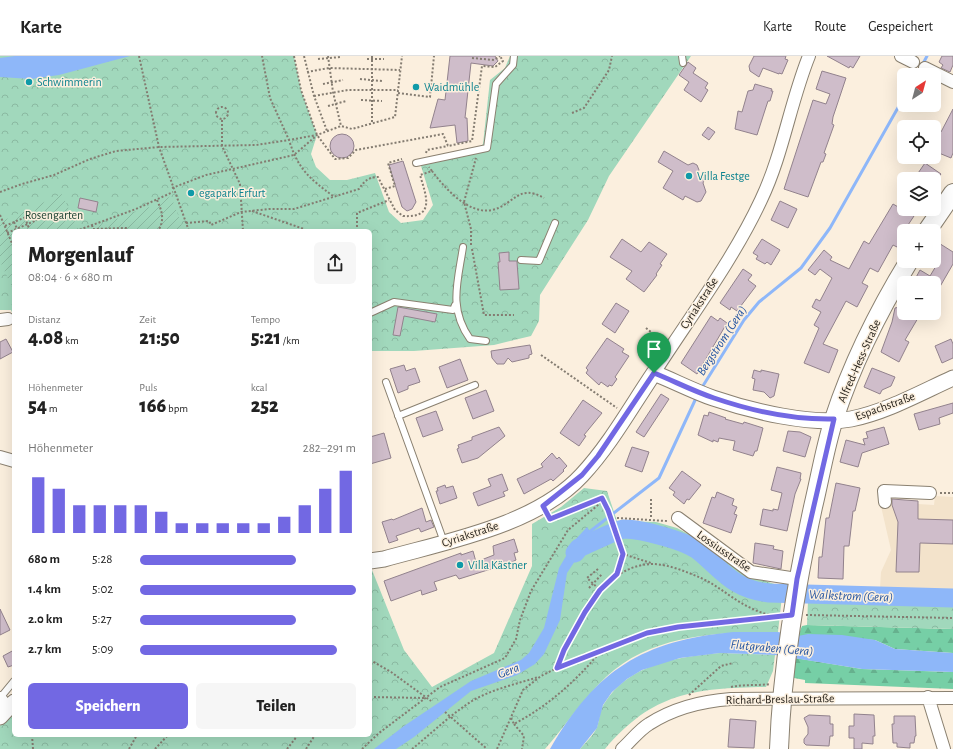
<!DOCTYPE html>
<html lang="de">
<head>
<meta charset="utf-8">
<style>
  :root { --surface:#fff; --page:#f6f6f6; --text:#222; --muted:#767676; --line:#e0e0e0; --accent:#7268e3 }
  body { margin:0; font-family:"Alegreya Sans",sans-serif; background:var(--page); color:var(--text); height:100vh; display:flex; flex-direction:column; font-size:15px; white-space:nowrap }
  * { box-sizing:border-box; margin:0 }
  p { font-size:13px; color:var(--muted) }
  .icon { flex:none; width:22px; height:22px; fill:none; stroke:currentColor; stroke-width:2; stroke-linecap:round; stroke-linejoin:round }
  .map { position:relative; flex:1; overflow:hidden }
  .drawer { position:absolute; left:12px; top:173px; width:360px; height:508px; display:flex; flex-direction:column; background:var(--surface); border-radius:6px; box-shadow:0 4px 16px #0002 }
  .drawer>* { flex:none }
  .needle { width:26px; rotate:36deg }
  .controls { position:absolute; left:897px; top:12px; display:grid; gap:8px }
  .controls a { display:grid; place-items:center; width:44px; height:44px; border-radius:6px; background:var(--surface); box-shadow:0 4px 16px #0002; font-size:20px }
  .pin { position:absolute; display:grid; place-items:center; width:34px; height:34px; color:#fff; margin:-41px -17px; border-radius:50% 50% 50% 0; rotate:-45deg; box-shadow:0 0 4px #0007 }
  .pin .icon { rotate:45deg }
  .round { display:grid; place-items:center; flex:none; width:42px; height:42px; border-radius:6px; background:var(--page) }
  .head { display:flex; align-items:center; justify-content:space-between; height:68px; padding:0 16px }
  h1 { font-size:22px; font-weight:800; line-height:30px }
  .figures { display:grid; grid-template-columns:repeat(3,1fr); gap:6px; height:68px; padding:4px 16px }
  .figures div { display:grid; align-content:center }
  .figures b { font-size:20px; font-weight:800 }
  .figures small { font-size:11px; font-weight:400 }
  .figures p { font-size:11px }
  .chart { height:112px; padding:8px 16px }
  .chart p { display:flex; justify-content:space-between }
  .chart svg { width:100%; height:72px; margin-top:4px; stroke:var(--accent); stroke-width:6 }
  .primary-button { display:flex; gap:8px; margin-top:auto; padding:8px 16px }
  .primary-button a { flex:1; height:46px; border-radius:6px; background:var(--accent); color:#fff; font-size:16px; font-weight:800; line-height:46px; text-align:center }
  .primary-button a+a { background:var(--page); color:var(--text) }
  ul { padding:0 16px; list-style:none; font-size:13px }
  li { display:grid; grid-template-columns:64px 48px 1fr; align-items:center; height:30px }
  li i { height:10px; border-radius:5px; background:var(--accent) }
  header { display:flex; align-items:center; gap:24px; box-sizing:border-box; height:56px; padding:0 20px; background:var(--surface); border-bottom:1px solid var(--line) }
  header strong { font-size:19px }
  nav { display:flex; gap:22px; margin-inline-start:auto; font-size:14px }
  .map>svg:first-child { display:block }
  .built { fill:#f3e3cb }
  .forest { fill:url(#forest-firs) }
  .park { fill:url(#park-crowns) }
  .garden { fill:url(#garden-furrows) }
  .water { fill:#8eb7f9 }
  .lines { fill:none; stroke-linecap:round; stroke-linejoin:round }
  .stream { stroke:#8eb7f9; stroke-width:3 }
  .river { stroke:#8eb7f9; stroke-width:19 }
  .building { fill:#cfbdca; stroke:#92828d }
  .service-casing { stroke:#8a8070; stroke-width:8 }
  .minor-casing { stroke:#8a8070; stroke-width:14 }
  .tertiary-casing { stroke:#8a8070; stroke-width:17 }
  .secondary-casing { stroke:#8a8070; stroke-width:20 }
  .path { stroke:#847c71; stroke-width:2; stroke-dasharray:2 2; stroke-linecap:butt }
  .service { stroke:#fff; stroke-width:6 }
  .minor { stroke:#fff; stroke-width:12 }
  .tertiary { stroke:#fff; stroke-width:15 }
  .secondary { stroke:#fff; stroke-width:18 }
  .route-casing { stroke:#fff; stroke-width:8 }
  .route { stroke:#7268e3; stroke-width:5 }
  .culture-dot { fill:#0f9aa8; stroke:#fbefde; stroke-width:1.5 }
  .labels { text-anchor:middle; stroke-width:3; stroke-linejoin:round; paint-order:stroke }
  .culture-label { font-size:12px; fill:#0d838f; stroke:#fbefde; text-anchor:start }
  .park-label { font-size:12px; fill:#1d4433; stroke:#fbefde }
  .street-label { font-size:12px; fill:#211d17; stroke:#fbefde }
  .water-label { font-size:13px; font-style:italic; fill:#2454a1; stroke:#fbefde }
</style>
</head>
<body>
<header>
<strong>Karte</strong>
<nav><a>Karte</a><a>Route</a><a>Gespeichert</a></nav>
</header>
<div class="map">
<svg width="953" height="693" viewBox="0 0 953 693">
  <defs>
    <pattern id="forest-firs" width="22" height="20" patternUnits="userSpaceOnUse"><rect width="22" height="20" fill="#76cfa6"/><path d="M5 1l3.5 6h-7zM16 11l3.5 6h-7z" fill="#66b18e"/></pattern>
    <pattern id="park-crowns" width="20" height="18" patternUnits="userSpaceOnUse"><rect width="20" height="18" fill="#a1d8bc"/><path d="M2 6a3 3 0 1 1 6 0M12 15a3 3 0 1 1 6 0" fill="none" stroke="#8ab9a1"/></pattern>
    <pattern id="garden-furrows" width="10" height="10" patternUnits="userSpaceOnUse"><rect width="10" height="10" fill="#a1d8bc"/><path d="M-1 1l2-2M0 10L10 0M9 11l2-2" fill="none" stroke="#8ab9a1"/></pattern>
  </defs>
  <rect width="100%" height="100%" fill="#fbefde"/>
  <path class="built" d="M935,440l18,1v93l-73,-1 1,-17 10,-22 -11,-48 11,1 -1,-3 28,1v3l16,1z"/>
  <path class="forest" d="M805,532l148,2v14l-145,-3 -3,-3z
    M807,569l146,4v24l-58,-4 -20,-9 -77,-4 4,-10z
    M795,602l67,11 91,3v17l-148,-6v-3l-11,-2 -1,-5z"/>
  <path class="park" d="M0,0h294l7,34 16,45 -6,19 5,13 14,13h17l28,-7 14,39 12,11 22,-3 10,-15 -12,-39 19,-10 38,-7 5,-5 7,-64 15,-12 5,-12h181l-82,120 -21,44 -48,75 -1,26 -8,15 -37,9 -80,6h-44v-120h-356v86l-3,-7h-11z
    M584,432l23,3 10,30 39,1 21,6 24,13 50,35 32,11 -5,45c-59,0 -126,2 -172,45 -23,22 -40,48 -61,72h-545v-23l14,-16v25h356v-164l2,-1 32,80 28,37 62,-34 38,-87v-42l29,-17z
    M808,545l145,3v25l-146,-4z
    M720,597l55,2 -2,16 -7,16c-70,1 -113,5 -161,62h-25c5,-6 14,-14 17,-22 3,-8 2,-16 7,-23 24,-40 73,-47 116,-51z"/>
  <path class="garden" d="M62,138l17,37h-65v61l-14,-31v-39z
    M171,140l13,35h-101l72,-26z"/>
  <path class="water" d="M15,0h115l-71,19 -28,4 -31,-2v-19z
    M587,471l9,14 -15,11 -14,21 -7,47 -16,34 -9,10 -18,11 -46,16 -57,46 -18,12h-22l30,-23 67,-45 50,-21 8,-7 15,-25 15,-60 17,-29z
    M733,576h45l20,4 10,-2 34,1 33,5 20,9 58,4v19l-91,-3 -87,-14 -26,-1 -29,-1 -40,5 -38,12 -15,9 -15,13 -9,13 -6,23 -17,21h-30c47,-80 92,-108 183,-117z"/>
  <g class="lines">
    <path class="stream" d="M917,19l10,-19
      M701,333l43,-69 15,-18 42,-34 29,-40 74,-131
      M588,477l71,-55 38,-82"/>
    <path class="river" d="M575,497l4,-5c9,-4 37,-18 45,-19 17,0 63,12 76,23 25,21 34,37 69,41l184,5"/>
  </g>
  <path class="building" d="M450,0h45l3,5 -5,5 -22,-3 -6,55h2l1,23 -11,2 -2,-18 -25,3 8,-29 7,1z
    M754,0h32l-1,3 3,1 -6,14 -3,-1v1l-16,-6 -4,9 -9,-6 -1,-5z
    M827,0h33l-7,12 -3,-2 -1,2z
    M942,0h11v9l-3,7 -9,-4 2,-3 -4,-3z
    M688,6l8,6 -3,5 15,10 -3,5 3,2 -7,12 -17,-12 5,-8 -10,-7z
    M822,15l24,7 -13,39 -1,7 2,1 -10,28 2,1 -3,8h-2l-13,35 -24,-8 29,-89 13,4 4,-10 -14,-5z
    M755,28l17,5 -1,2h2l-3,10h-2l-2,6 -9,28 -22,-6 3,-18 4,1 6,-21 5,-1z
    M953,53v44l-2,5 -17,-7v-7l5,-13 2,1z
    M708,71l7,5 -6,8 -7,-5z
    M330 90a12 12 0 1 1 24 0a12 12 0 1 1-24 0Z
    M664,95l24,14 5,-2 4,2 2,5 -2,4 8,4 -2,5 3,9 -5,9 -4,1 -12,-6 -2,4 -20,-12 10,-17 -15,-9z
    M403,105l13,41 -4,7 -5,2 -5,-4 -13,-42z
    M925,107l16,11 -4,5h-23z
    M80,142l18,4 -2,10 -18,-4z
    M780,145l17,8 -9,19 -17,-8z
    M893,148l21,12 -10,15 -7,16 -4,-2 -15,27 -8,-4 -8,15 6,3 -11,21 -11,-6 -23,43 15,6 -9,23 -25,-10 15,-35 -5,-3 7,-13 -9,-5 4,-8 4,2 12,-23 -12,-9 -5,6 -7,-5 16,-20 8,7 -2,3 19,9 15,-28 5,3z
    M622,183l19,13 8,-10 18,12 -7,10 2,1 -6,9 1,1 -13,17 -18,-13 6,-8 -22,-14z
    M762,183l18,11 -9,15 -4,-3 -2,2 -9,-5 2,-3 -5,-3z
    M934,184l19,12v12l-19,33v-14h-21l7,-13 10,6 9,-15 -5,-3z
    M509,196v9h8v1l2,27 -19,1 -2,-28h2l-1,-9z
    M743,213l9,6 -4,5 8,6 -19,25 -6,-4 -1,3 -10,-7z
    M616,247l13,8 -14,22 -13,-9z
    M904,250v7h17l-16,27 4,2 -10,20 -18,-10 11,-30 3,-14z
    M398,251l39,7 -2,8 -31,-6 -4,20 -7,-1z
    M711,260l7,5 2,-3 7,5 -30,51 -16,-11z
    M607,282l17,11 -2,3 7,4 -14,21 2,2 -5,7 -3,-1 -1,2 -7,-5 -2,3 -13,-12 2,-3 -2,-2z
    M6,283l7,13 -13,7v-17z
    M951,283l2,5v14l-11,5 -7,-17z
    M530,289l2,9 -3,1v3l-17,4 -4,-4 -4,6h-7l-5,-6 -1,-7z
    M460,303l8,21 -21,8 -8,-21z
    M404,309l2,6 9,-3 5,14 -12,4v3l-10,4 -8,-24z
    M872,312l23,9 -4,9 -9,4 -2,4 -16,-7z
    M754,314l7,2v-2l18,4 -5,22 -4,2 -6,-6 -11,-2 2,-11 -3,-1z
    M486,334l8,21 -21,8 -8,-21z
    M661,338l8,5 -25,38 -8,-5z
    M583,344l19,13 -18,22 2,1 -7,10 -19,-13z
    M953,347v10l-14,5 1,6 -21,6 -5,-16z
    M436,355l7,19 -20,7 -7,-19z
    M709,356l17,6 -1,1 18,5 1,-2 19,6 -6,23h-2l-2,5 -20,-6 2,-9 -16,-3 -1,4 -5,-2v2l-15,-7 6,-20 4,1z
    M499,371l6,9 -27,22 -16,5 -5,-14 2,-1 -1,-3 14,-5v-3z
    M884,371l5,17 -27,9 -4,14 -18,-5 6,-22 19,5 -2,-6 5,-1 -2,-6z
    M788,375l12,1 11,5 -6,20 -22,-6z
    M384,377l7,25 -21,6v-27z
    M632,391l17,5 -7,20 -17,-6z
    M552,397l5,6 2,-2 8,9 -4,4 1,1 -11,10 -2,-2 -27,15 -7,-15 26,-12 -2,-3z
    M777,411l24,6 -1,6h1l-6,15 -8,37 -27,-6 3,-16 10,2v-2l5,1 4,-17 -11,-3z
    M682,415l19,14 -12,15 -2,-1 -3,5 -11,-9 2,-3 -6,-4z
    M502,418l6,16 -5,2 2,4 -27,10 -5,-13 18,-7 -3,-7z
    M836,427l24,5 -5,23h-2l-4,35h-5l-1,33 -25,-1 1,-21h3l4,-39h3z
    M445,429l1,3 7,-2 4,12 -17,6 -4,-13h2l-1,-3z
    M717,436l17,7 -2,6 5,2 -3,7 3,1 -6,18 -28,-10 9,-26 3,1z
    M892,443l26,2v18l35,1v24l-33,-1 -1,29h-23l2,-50 -6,-17z
    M422,452l4,14 5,-2 3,7 -13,5 -2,-4 -23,8 2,4 -9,3 -7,-21 10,-3 1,1z
    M514,483l4,13 -4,1 2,7 -6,3 -51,16 -3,-4 -22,7 3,8 -15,5 -1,-5 -30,11 -7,-20 77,-28v2l12,-4 3,11 18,-7 -1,-9z
    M755,487l19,3 -1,3 10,2 -2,18 -28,-6z
    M0,553l10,21 -10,5z
    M14,594v15l-6,2 -5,-11z
    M854,658l20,1 1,21h-2v8l-11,-1v6h-8v-11h-5v-12h5z
    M809,659l21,1v8h3v12h-3l-1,10 -23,-1 -2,-2v-4l4,-5v-7l-4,-9z
    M894,660h21l1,20h-1l-1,7h-4v5l-13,-1v-4h-4l-1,-19h2z
    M730,663l26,2 -2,27 -26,-1z"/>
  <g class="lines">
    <defs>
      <path id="service" d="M682,0l1,7
        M416,107l71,-15 9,-64 17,-19 1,-9
        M463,191c-5,34 -15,61 7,92l16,2
        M521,204l18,1 16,-38
        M370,257l24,-11 59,8 2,-5
        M386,326l58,160
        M398,360l77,-31
        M0,642l14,-17"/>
      <path id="minor" d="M901,0l12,6
        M925,12l28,14
        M0,264l8,-1
        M654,317c36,-56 79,-113 107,-173 22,-46 29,-97 48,-144
        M0,401l14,4
        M885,446l-1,-11 46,2
        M678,462l73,54 46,7
        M928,641l16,52
        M0,642l8,10
        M622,693c9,-8 17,-19 27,-25 25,-16 53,-23 82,-25l222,-1"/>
      <path id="tertiary" d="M370,505l14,-2c64,-18 152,-34 198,-84 28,-30 49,-68 72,-102 20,8 39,18 59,25 38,13 99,28 138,21 35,-7 69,-26 102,-41
        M0,661l14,-15"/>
      <path id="secondary" d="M927,175l26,-38
        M779,693c3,-82 17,-162 34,-242 7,-29 12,-60 21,-88 18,-55 45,-109 75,-158"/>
    </defs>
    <use href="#service" class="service-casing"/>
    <use href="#minor" class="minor-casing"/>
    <use href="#tertiary" class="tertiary-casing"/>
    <use href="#secondary" class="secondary-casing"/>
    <path class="path" d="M139,0l20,91 30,84
      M294,0l7,34 16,45 18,24 13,-1 8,-8 87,-16 5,12 24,-5 10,-75 13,1 8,-6 -3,-5
      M304,0l10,40 13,35
      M328,0l5,36 8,34
      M372,0v66
      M472,2l22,2 6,-4
      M318,3l23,-2
      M367,3h17
      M307,16l22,-4 71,2
      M360,23l22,2
      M323,28l20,-4
      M398,37l32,4 4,-41
      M314,40l34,-6h50
      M361,44l21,1
      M328,50l18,-5
      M216 57a6 6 0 1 1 12 0a6 6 0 1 1-12 0Z
      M572,57l12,-5 25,-38 3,-14
      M222,64v26l18,38 3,47
      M426,97l1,-3 21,-4
      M432,115c12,16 36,44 60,39 22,-5 26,-27 52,-12
      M172,132l34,-13 88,-20 22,-19
      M385,133l10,-3 -7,-23 14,-4
      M0,136l22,-8 32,-9 36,-16 26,-8 43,-4 97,-2 33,-5 -19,-42 -8,-42
      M333,140c-24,-18 -35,-27 -44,-56l28,-5 24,-9 11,3 43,-12 7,-61
      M157,144c5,11 8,20 1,31
      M252,155l52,18v2
      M0,159l14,33
      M25,162l5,13
      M14,166l4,9
      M186,167l23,-2 2,4 30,-13 28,-3h25l65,-20c5,-8 10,-12 19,-12l17,33 8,6c33,2 23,-20 17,-41l12,-4 -3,-4
      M92,169l1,4 34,-1 -4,3
      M5,170l30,-13
      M76,175l60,-22 37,-17
      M357,175v-18l32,-13
      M7,177l30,-13
      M471,189v-16l-7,-27 12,-44
      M472,193l12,66h30
      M646,272l5,4 -3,4 5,3 -3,5 7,4
      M541,299l76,53
      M940,437h13
      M651,443v20
      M604,444l19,54
      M549,461l1,2 52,-21 2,2
      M617,462l50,3
      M598,513l-11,9 13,12
      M617,518l6,-20 28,9
      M589,532l13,-14
      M370,537l3,-1
      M806,559l147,3
      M370,604l21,12 40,29
      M557,612c15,-40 45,-103 95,-104 16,0 35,8 49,14 18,8 32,22 50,30 7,4 15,6 23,8
      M731,631c13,-3 26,-1 39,-3
      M689,639l32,-29 12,-3
      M370,641l55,1
      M445,656l42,37
      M511,662l3,6c34,-18 62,-43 87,-73
      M514,668l10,12 -2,13
      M32,679l1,14
      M129,693l8,-14
      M155,693l13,-14
      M287,693l11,-14
      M306,693l9,-14
      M362,693l17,-16 61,-46 65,-29 11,-19 4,-19 11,-29 37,-61 36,-30
      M412,693c20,-16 38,-34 60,-48 20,-12 45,-17 66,-24
      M497,693l26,-59 18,-14 16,-8 90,-35 32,-6 99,-11"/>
    <use href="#service" class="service"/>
    <use href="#minor" class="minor"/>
    <use href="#tertiary" class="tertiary"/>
    <use href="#secondary" class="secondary"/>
  </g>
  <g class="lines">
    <defs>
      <path id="route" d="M654,317c20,8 39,18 60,25 38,13 79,22 120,21l-37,160 -5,36 -114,12 -31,6 -90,35 7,-18 21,-38 15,-22 17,-16 6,-20 -15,-44 -6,-12 -52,21 -7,-13 39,-31 16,-19z"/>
    </defs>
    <use href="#route" class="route-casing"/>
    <use href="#route" class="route"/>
  </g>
  <g class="culture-dot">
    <circle cx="29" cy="26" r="4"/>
    <circle cx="416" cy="31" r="4"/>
    <circle cx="689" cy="120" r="4"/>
    <circle cx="191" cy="137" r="4"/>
    <circle cx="460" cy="509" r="4"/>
  </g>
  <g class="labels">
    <g class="culture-label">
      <text x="37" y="30">Schwimmerin</text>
      <text x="424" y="35">Waidmühle</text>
      <text x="697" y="124">Villa Festge</text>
      <text x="199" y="141">egapark Erfurt</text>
      <text x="468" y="513">Villa Kästner</text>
    </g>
    <g class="park-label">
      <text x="54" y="163">Rosengarten</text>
    </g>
    <g class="street-label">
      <text transform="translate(699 247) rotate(-57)" y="4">Cyriakstraße</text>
      <text transform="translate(859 305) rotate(-66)" y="4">Alfred-Hess-Straße</text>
      <text transform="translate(885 350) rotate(-20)" y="4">Espachstraße</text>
      <text transform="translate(470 478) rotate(-18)" y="4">Cyriakstraße</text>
      <text transform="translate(724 495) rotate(35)" y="4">Lossiusstraße</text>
      <text transform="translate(780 643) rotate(-1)" y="4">Richard-Breslau-Straße</text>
    </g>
    <g class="water-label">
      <text transform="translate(721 284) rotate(-57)" y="5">Bergstrom (Gera)</text>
      <text transform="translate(851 539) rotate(2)" y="5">Walkstrom (Gera)</text>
      <text transform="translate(772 591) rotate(5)" y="5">Flutgraben (Gera)</text>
      <text transform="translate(508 614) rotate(-21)" y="5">Gera</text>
    </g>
  </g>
</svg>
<div class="controls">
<a><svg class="needle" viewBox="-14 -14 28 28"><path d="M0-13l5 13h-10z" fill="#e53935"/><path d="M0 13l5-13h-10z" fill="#767676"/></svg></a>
<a><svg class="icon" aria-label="locate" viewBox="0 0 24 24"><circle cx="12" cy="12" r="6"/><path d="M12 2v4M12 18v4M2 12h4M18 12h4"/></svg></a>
<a><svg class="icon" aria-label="layers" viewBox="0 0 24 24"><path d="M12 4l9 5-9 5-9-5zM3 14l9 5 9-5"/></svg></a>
<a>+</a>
<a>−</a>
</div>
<div class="pin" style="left:654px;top:317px;background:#1e9e55"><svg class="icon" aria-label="arrive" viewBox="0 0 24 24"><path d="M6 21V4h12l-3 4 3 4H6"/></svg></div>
<section class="drawer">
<div class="head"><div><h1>Morgenlauf</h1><p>08:04 · 6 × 680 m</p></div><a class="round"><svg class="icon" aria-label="share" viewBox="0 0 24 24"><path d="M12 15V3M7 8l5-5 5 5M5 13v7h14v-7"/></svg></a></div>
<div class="figures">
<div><p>Distanz</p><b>4.08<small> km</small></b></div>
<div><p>Zeit</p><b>21:50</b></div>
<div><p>Tempo</p><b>5:21<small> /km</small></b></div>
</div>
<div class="figures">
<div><p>Höhenmeter</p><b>54<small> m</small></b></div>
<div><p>Puls</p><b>166<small> bpm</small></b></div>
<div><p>kcal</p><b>252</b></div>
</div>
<div class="chart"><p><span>Höhenmeter</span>282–291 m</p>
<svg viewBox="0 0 160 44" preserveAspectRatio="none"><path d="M5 44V10M15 44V17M25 44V27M35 44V27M45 44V27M55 44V27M65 44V31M75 44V38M85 44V38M95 44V38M105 44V38M115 44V38M125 44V34M135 44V27M145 44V17M155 44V6"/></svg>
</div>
<ul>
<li><b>680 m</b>5:28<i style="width:72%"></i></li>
<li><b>1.4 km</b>5:02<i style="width:100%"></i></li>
<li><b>2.0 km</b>5:27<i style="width:72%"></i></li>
<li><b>2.7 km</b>5:09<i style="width:91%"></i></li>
</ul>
<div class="primary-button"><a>Speichern</a><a>Teilen</a></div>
</section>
</div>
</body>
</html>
